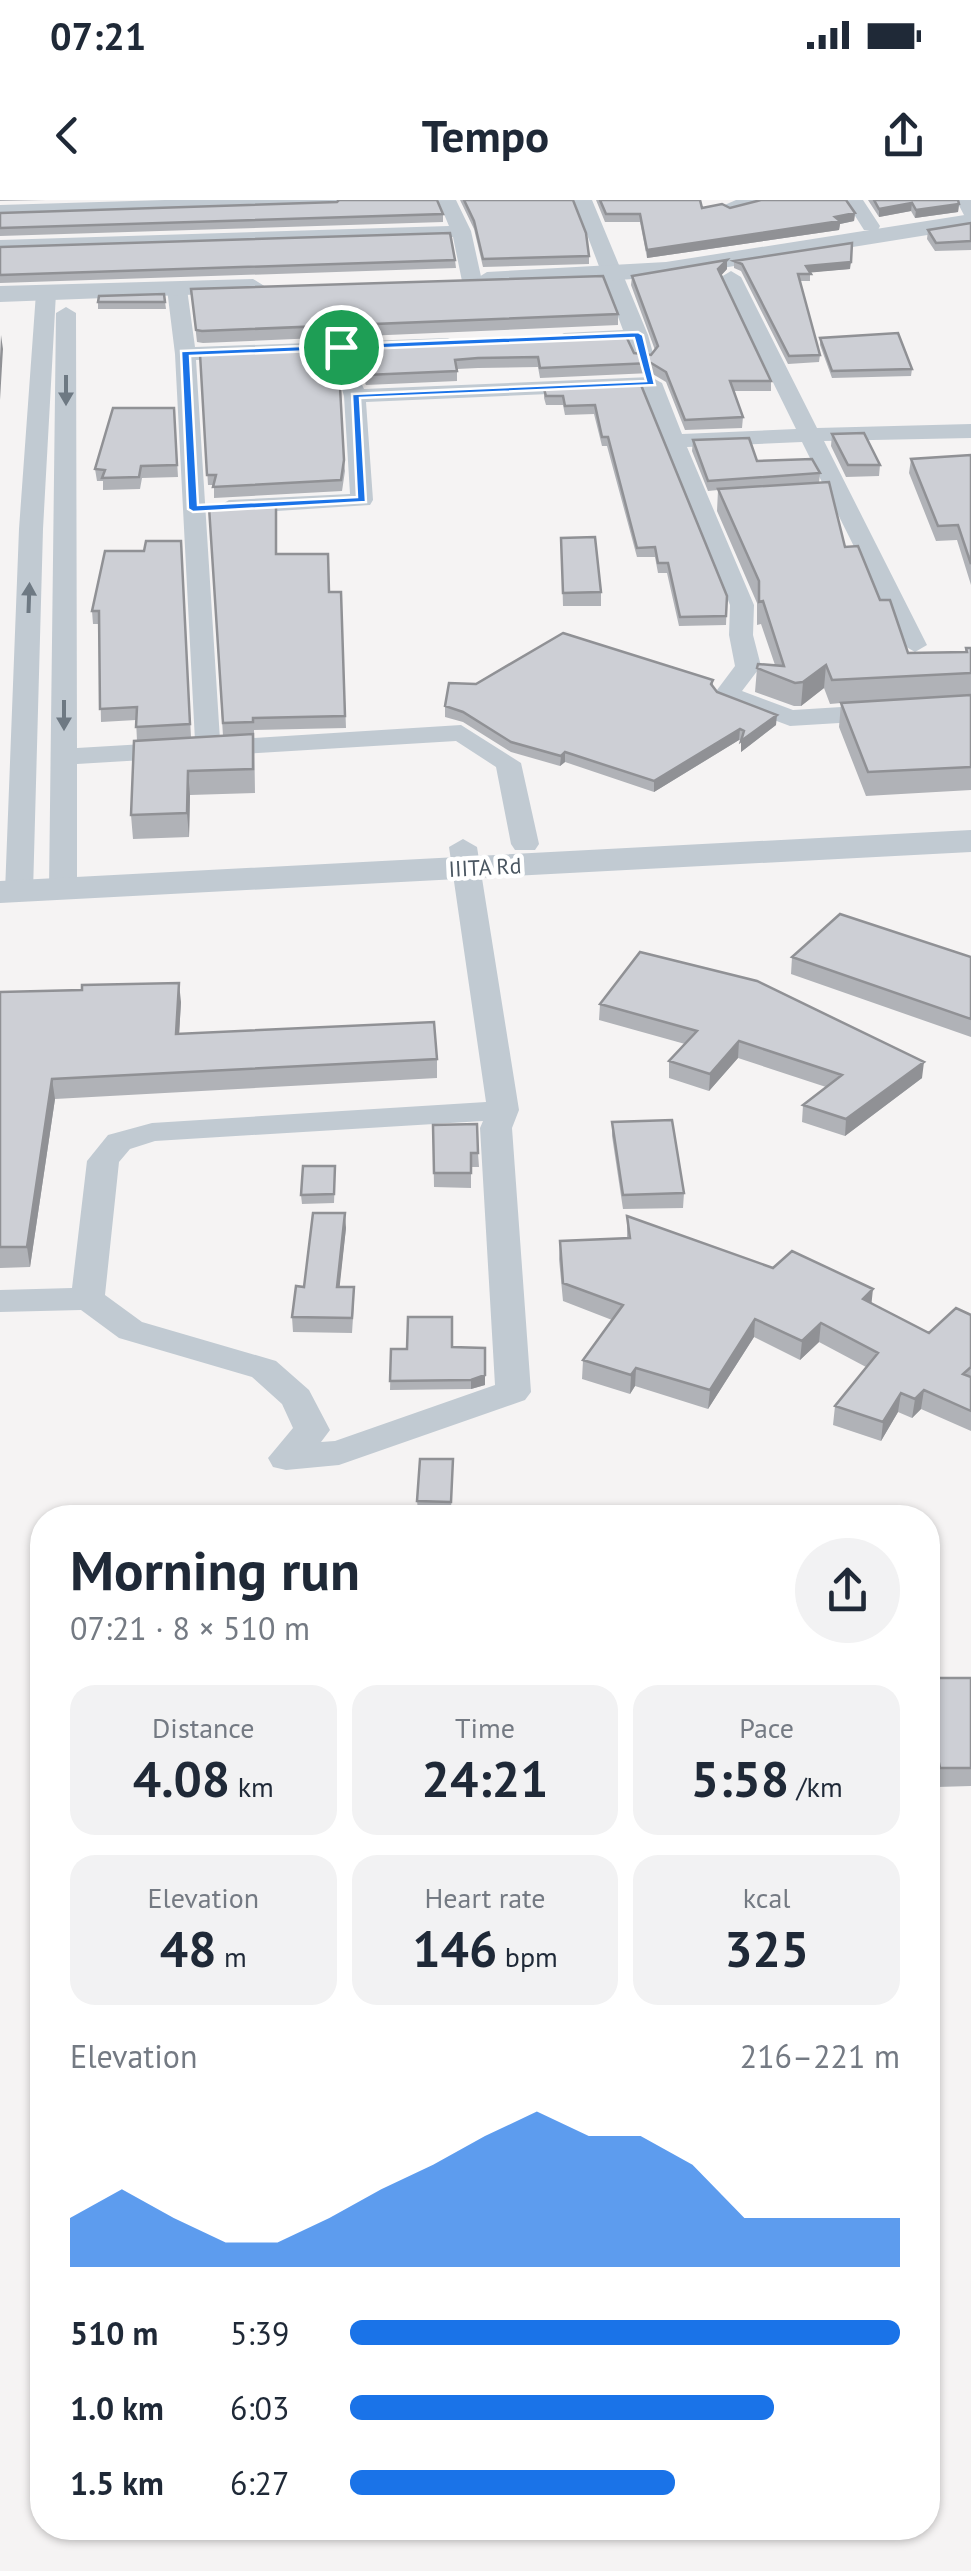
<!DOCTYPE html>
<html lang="en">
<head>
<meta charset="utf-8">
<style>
  :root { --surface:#fff; --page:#f2f2f3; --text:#1f2937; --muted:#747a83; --accent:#1a73e8 }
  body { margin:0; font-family:"PT Sans",sans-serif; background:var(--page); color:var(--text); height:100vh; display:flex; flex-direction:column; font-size:38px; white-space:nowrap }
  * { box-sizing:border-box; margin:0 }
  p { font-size:32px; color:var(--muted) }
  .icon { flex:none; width:55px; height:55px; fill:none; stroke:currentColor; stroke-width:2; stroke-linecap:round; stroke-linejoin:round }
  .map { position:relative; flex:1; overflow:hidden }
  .sheet { position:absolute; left:30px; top:1305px; width:910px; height:1035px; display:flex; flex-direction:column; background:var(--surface); border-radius:40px; box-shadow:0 2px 8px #0004 }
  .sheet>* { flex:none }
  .pin { position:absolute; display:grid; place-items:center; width:85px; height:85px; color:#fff; margin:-42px; border:5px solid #fff; border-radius:50%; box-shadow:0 2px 10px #0007 }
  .round { display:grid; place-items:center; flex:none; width:105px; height:105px; border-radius:52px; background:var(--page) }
  .summary { display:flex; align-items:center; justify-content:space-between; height:170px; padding:0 40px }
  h1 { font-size:55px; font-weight:800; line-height:75px }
  .stats { display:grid; grid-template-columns:repeat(3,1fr); gap:15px; height:170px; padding:10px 40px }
  .stats div { display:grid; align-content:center; border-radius:25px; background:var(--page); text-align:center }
  .stats b { font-size:50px; font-weight:800 }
  .stats small { font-size:28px; font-weight:400 }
  .stats p { font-size:28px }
  .chart { height:280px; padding:20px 40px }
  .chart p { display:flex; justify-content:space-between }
  .chart svg { width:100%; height:180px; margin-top:10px; fill:var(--accent); opacity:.7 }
  ul { padding:0 40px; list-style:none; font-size:32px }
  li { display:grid; grid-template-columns:160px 120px 1fr; align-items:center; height:75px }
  li i { height:25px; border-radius:12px; background:var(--accent) }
  .status { display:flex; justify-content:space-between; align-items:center; height:70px; padding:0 50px; background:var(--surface); direction:ltr }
  .status svg { height:28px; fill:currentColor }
  header { display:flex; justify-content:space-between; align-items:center; height:130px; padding:0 40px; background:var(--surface); font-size:45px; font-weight:800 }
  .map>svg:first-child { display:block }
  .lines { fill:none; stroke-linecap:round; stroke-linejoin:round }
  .minor { fill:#c1cad2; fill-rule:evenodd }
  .tertiary { fill:#c1cad2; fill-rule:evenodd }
  .wall { fill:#b0b2b7 }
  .shaded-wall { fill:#909195 }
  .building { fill:#cdcfd5; stroke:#909195; stroke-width:2.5 }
  .oneway { fill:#6e7983 }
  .route { fill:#1a73e8; stroke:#fff; stroke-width:2.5; fill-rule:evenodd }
  .labels { text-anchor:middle; stroke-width:9; stroke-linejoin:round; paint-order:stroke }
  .far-street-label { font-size:22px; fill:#4a5661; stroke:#fff }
</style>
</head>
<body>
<div class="status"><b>07:21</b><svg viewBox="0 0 49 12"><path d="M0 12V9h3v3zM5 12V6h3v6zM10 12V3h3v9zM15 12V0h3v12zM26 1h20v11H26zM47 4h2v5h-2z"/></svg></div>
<header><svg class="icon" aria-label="back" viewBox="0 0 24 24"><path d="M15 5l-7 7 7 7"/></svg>Tempo<svg class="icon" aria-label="share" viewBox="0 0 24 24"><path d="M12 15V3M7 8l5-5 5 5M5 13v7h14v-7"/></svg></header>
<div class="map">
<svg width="971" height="2371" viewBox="0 0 971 2371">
  <rect width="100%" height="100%" fill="#f5f3f3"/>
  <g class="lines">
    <path class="minor" d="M165,0h181l-9,6 -337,11v-12z
      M438,0h18l15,31 11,50 -3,4 -7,2 -10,-6 -9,-44 -453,15v-12l449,-14z
      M574,0h18l56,135 6,22 -3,4h-14l-9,-19 -64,3 -10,-6 10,-6 59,-3z
      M736,0h36l-2,4 -41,9 -9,-6z
      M845,0h18l17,26 -2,4h-14z
      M956,0h15v17l-7,-2z
      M731,71l10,6 76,151 154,-4v14l-147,3 103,204 -12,7 -12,-7 -101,-203 -115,5 67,158 -1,30 8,31 -19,25 51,19 178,-11v16l-181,11 -72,-27 -4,-5 21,-28 -6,-31 1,-30 -87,-215 -277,12 7,98 -3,5 -141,9 -11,-7 11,-7 121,-6 -6,-98 -6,-20 11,-6 7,2 8,17 287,-12 11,6 20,51 114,-5 -75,-152z
      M177,83l10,6 8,58 253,-9 10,6 -10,6 -252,10 24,380 241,-15 60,38 18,81 -4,6h-20l-4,-6 -15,-77 -40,-26 -379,23v125l-14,8 -14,-8 7,-576 10,-6 10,6 1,435 118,-7 -20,-387 -8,-65z
      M46,87l10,6 -13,236 -10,363 -4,6h-20l-4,-6 14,-363 17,-236z
      M463,639l14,8 42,263 -7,18 19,264 -6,8 -186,65 -53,5 -13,-3 -5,-9 25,-30 -11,-24 -30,-27 -133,-39 -38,-28 -81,2v-22l72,-2 15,-127 21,-26 44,-12 334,-21 -37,-255zM483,921l-3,7 15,257 -160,56 -14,1 9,-12 -21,-40 -33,-29 -134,-39 -37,-27 14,-133 11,-13 25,-8z"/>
    <path class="tertiary" d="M971,14v14l-305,49 -179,11 -13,-8 13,-8 179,-10z
      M253,79l13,8 -4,5 -262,10v-16z
      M971,630v22l-971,51v-22z"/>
  </g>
  <path class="wall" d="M0,0h46l-46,1z
    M460,0h113l16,56v8l-106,3 -9,-38z
    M596,0h104l2,8 153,5 -1,8 -14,3 -1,6 -192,28 -7,-36h-35z
    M868,0h90l1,4 -1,8 -43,6 -4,-7 -32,6z
    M0,13l443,1v8l-443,14z
    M971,23v27l-36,1 -8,-12 1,-9z
    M0,47l455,13 1,8 -456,15z
    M727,60v9l-6,6 50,106v10h-37l9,26 -1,11 -57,2 -19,-48 -15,-9 -111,5 -2,-11 -60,1 -21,1v12l-91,4 -7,-15 -12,-3 -10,8 8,96 -3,20 -128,7v-13h-6l-8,-131 434,-1 17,2 4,-5 -24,-65 1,-9z
    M734,61l116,8 -40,3v9h-10l20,74 -1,7 -31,2 -47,-93 -7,-3z
    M191,89l427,25v11l-415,18 -6,-1z
    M164,94l2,15h-68v-7z
    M820,138l92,31 -1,7 -79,2 -12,-33z
    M641,185l86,211 -1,29 -47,1 -12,-53h-9l-3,-16h-18l-30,-111h-5l-8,-32 -29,1 -2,-10h-17l-2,-7v-9z
    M174,208l4,69 -36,1 -2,11 -37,1v-9h-6l-2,-12z
    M832,234l48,31 -1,11 -33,1 -15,-31z
    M693,240l64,21 63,12 -1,10 26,64 35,53 28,53 57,-1 1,-4h5v142l-105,6 -27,-69 2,-24 -11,1 -6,-16 -23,18h-7l-39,-14 2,-24 18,-3 -14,-41 -4,1v-22l-40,-92 1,-21 -10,1 -16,-40z
    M971,255v130l-14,-45 -21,1 -27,-68 2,-14z
    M209,307l68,7 -1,40 53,38h12l5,136 -92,2 1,63 -65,2 -1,42 -56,2 -2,-24 92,-79z
    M561,338l40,54v14h-38z
    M181,341l10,196 -54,4 -1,-21 -35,2 -2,-98h-6l-1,-13 52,-60z
    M713,480v6l4,6 59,33 -35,27 1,-11 -3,-1 -85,52 -89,-30 -5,4 -49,-14 -48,-30 -18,-5v-11l31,-22z
    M792,757h179v80l-180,-63z
    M0,792l181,10 -2,32 258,25v19l-382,21 -25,168 -30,1z
    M600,804l322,74 -77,58 -43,-14 1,-17 23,-18 -88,-29 -29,33 -40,-13v-17l16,-17 -86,-24z
    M612,922l72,71 -1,15 -60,1 -11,-73z
    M433,925l45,28 1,14h-8v21l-37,-1z
    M335,975l-1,28 -32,1 -1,-9z
    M627,1016l245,88 57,29 42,-18v116l-50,-22 -9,9 -14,-6 -17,29 -48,-16 2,-19 31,-39 -47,-25 -19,18 -46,-23 -46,72 -73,-23 -5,8 -48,-15 1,-19 29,-40 -49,-19 -4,-42 1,-18 67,-3z
    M346,1028l-7,59 15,15 -2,31 -59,-1 -1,-15 12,-30z
    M453,1147l32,1v37l-14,4 -81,1 1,-41z
    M453,1259l-2,52 -33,-1 -1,-9z
    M928,1478h43v108l-34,1 -9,-46z"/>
  <path class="shaded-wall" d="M912,3l-1,8 -32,6v-8z
    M959,4l-1,8 -43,6 1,-8z
    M855,13l-1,8 -14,3 -1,6 -192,28v-8z
    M727,60v9l-9,10v-10z
    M851,62l-1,7 -44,4v-7z
    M1,135l2,14 -3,51v-42z
    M347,157v10l-13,10v-10z
    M826,465l-2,23 -23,18 2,-24z
    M777,515l-1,10 -35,27v-11z
    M740,529l-1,11 -85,52v-11z
    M565,552v10l-5,4 1,-10z
    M188,571l2,24 -1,42 -2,-24z
    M179,783l2,19 -3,51 -2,-19z
    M739,841l-1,17 -29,33 1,-17z
    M924,862l-2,16 -77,58 1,-17z
    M52,879l3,20 -25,168 -3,-20z
    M345,1013l1,15 -8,74 -1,-15z
    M873,1089l-2,19 -8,-9z
    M755,1119l-1,18 -46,72 2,-19z
    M821,1123l-2,19 -19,18 2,-19z
    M636,1168l-1,18 -5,8 1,-19z
    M485,1175v10l-14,4v-9z
    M924,1190l-3,19 -9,9 3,-19z
    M901,1193l-3,19 -17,29 2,-19z"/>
  <path class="building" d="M339,0h98l6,14 -443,14v-15l337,-11z
    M464,0h109l13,33 3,23 -106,3 -9,-38z
    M600,0h100l2,8 20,-4 8,4 31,-8h85l9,13 -20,4 5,4 -193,29 -7,-36h-34z
    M874,0h84l1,4 -43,6 -4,-7 -33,6z
    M971,23v18l-35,2 -8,-13z
    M450,33l5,27 -455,15v-28z
    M852,43l-1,19 -45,4 5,8h-13l22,81 -31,1 -47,-92 -8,-3z
    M727,60l-9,9 53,112h-41l13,36 -58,3 -19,-48 -15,-9 -111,5 -2,-11 -60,1 -23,2 2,11 -91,4 -7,-15 -12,-3 -13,10 6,20 4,73 -3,20 -128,7 3,-12h-9l-7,-121 426,-18 8,17 17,2 7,-9 -26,-70z
    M603,76l15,38 -416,17 -6,-1 -5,-41z
    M164,94l1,8h-67l1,-6z
    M898,133l14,36 -80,2 -12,-33z
    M641,185l86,211 -1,20 -46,1 -12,-54h-10l-3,-16 -18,1 -29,-111h-6l-7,-32 -30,1 -2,-10h-17l-2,-7z
    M113,208h61l3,57 -36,1 -2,11 -37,1 3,-8 -10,-1z
    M864,233l16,32h-32l-16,-31z
    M749,238l8,23 55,-2 8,14 -112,8 -15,-41z
    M971,255v109l-13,-39 -20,1 -27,-67z
    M829,282l16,65 13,-1 22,54h10l18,53 59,-1 -1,-4h5v25l-139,7 -6,-15 -23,17 -8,1 -38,-15 1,-4 26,2 -21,-65 -4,1v-21l-41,-92z
    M276,303v51h52l1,38h12l4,124 -92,2v4l-30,1 -14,-216z
    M595,337l6,55 -38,1 -2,-55z
    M146,341h35l9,183 -54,3 1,-20 -37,2 -1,-98h-7l13,-60h39z
    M563,433l150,47 -2,4 6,8 60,23 -36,26 3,-10 -4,-2 -86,52 -89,-29 -4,4 -50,-14 -48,-30 -18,-6 4,-23 27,1z
    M971,495v72l-103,5 -27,-69z
    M253,534v35l-65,2 -1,42 -56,2 3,-74z
    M840,714l131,43v62l-179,-62z
    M640,752l117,29 167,81 -78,57 -43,-14 39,-30 -103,-34 -29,33 -41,-13 28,-30 -97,-27z
    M179,783l-3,51 258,-12 3,37 -385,20 -25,168h-27v-255l82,-2v-5z
    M672,920l12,73 -61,2 -11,-73z
    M477,924l1,29h-7v20h-37l-1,-48z
    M303,966h32l-1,28 -33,1z
    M313,1013h32l-8,74h17l-2,31 -60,-1 4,-31 8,1z
    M627,1016l146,52 19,-17 81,38 -10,10 66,34 27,-25 15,7v52l-8,7 8,3v34l-47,-21 -9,9 -14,-6 -18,29 -48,-16 43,-53 -57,-30 -19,18 -47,-22 -45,71 -74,-22 -5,7 -48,-15 40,-55 -60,-22 -3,-42 70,-3z
    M408,1117h44v30l33,1v27l-14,5 -81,1 1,-32h16z
    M420,1259h33l-2,43 -34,-1z
    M928,1478h43v90h-31l-12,-59z"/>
  <defs><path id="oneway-solid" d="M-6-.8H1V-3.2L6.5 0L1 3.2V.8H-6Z" transform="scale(2.5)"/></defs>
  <g class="oneway">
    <use href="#oneway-solid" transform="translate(66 190) rotate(90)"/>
    <use href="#oneway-solid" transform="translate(29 398) rotate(-88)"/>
    <use href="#oneway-solid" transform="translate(64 515) rotate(90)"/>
  </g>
  <path class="route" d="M638,132l5,3 12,50 -295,13 6,104 -173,10 -5,-3 -7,-158zM634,138l12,43 -294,13 5,103 -159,8 -8,-149z"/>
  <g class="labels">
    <g class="far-street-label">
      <text transform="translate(485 667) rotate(-3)" y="8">IIITA Rd</text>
    </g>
  </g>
</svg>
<div class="pin" style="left:341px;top:147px;background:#1e9e55"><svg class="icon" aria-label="arrive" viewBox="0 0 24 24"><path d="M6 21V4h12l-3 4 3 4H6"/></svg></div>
<section class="sheet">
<div class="summary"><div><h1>Morning run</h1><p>07:21 · 8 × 510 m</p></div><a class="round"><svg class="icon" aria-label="share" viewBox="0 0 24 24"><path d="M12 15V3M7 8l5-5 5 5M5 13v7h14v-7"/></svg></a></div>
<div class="stats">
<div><p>Distance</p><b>4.08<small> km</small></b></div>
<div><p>Time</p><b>24:21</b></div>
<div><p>Pace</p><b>5:58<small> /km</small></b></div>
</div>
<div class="stats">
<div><p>Elevation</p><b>48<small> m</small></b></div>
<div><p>Heart rate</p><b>146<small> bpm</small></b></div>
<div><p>kcal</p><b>325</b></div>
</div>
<div class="chart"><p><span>Elevation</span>216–221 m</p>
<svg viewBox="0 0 160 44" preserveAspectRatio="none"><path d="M0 44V32L10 25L20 32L30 38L40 38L50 32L60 25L70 19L80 12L90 6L100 12L110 12L120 19L130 32L140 32L150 32L160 32V44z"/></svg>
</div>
<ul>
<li><b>510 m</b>5:39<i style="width:100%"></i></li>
<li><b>1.0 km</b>6:03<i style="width:77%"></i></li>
<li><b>1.5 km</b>6:27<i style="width:59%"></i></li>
</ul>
</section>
</div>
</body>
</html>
